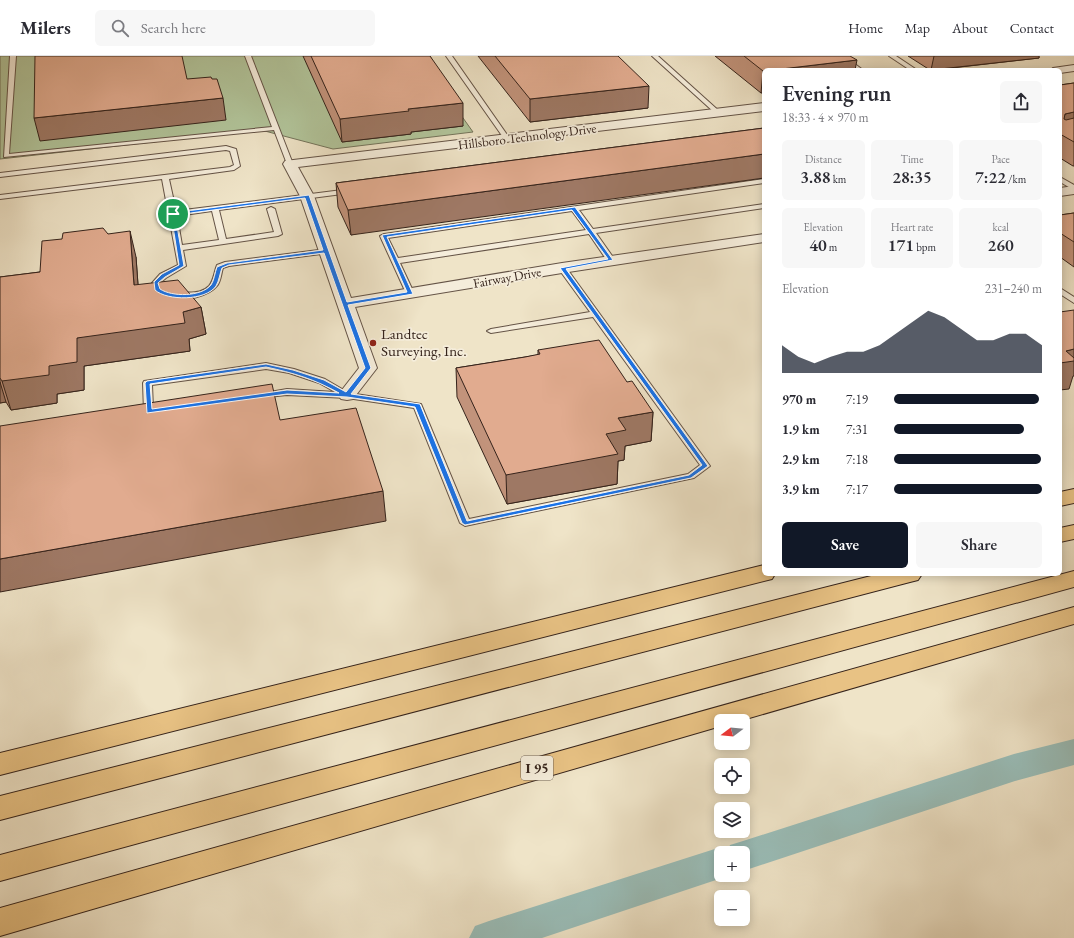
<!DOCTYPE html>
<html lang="en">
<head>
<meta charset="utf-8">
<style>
  :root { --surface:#fff; --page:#f7f7f7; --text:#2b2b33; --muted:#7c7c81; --line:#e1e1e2; --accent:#111827 }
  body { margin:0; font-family:"EB Garamond",serif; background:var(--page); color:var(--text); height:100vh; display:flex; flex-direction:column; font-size:15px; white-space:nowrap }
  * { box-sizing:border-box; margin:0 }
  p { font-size:13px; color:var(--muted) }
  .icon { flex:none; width:22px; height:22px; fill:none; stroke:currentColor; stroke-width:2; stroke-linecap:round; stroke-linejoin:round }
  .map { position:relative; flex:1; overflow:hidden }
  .details { position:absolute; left:762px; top:12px; width:300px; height:508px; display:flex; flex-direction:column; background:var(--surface); border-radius:6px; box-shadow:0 2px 10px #0003 }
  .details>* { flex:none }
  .needle { width:26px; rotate:254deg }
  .fabs { position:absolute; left:714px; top:658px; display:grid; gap:8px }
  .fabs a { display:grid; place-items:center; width:36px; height:36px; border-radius:6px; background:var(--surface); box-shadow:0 2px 10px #0003; font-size:20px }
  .pin { position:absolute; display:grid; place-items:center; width:34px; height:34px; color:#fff; margin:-17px; border:2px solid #fff; border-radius:50%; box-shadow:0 1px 4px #0007 }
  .round { display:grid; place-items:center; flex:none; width:42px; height:42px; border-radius:6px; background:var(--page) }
  .summary { display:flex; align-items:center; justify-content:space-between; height:68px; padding:0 20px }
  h1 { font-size:22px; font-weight:600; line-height:30px }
  .metrics { display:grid; grid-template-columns:repeat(3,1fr); gap:6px; height:68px; padding:4px 20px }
  .metrics div { display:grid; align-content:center; border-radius:6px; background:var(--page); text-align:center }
  .metrics b { font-size:17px; font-weight:600 }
  .metrics small { font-size:11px; font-weight:400 }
  .metrics p { font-size:11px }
  .chart { height:112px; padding:8px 20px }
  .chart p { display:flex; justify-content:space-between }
  .chart svg { width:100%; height:72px; margin-top:4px; fill:var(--accent); opacity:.7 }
  .button { display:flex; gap:8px; margin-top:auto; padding:8px 20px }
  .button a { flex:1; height:46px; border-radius:6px; background:var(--accent); color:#fff; font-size:16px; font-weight:600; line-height:46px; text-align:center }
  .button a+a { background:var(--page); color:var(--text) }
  ul { padding:0 20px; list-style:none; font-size:13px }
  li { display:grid; grid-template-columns:64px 48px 1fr; align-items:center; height:30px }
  li i { height:10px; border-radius:5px; background:var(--accent) }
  header { display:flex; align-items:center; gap:24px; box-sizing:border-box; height:56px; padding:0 20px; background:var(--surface); border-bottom:1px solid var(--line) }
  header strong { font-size:19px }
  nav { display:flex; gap:22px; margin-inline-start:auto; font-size:14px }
  .search { width:280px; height:36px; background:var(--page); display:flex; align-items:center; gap:10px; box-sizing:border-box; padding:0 14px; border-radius:6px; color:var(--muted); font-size:15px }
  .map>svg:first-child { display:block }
  .green { fill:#b2c59b; stroke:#74745b }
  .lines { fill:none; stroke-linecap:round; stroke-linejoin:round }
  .canal { fill:#9abeb9; fill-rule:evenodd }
  .lane-casing { stroke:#645346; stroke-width:2 }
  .street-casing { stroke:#645346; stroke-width:2 }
  .highway-casing { stroke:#35231b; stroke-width:2 }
  .lane { fill:#f5eddb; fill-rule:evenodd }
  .street { fill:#f5eddb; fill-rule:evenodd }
  .highway { fill:#e8c284; fill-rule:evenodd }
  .wall { fill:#c2937b; stroke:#35231b }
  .shaded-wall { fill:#9e7864; stroke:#35231b }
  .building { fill:#e1ab8f; stroke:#35231b }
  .route { fill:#1a73e8; stroke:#fff; fill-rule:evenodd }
  .poi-dot { fill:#8f2418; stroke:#f5eddb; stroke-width:1.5 }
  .labels { text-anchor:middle; stroke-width:3.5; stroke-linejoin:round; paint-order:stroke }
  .far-street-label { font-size:13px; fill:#35231b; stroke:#f5eddb }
  .shield { fill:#f5eddb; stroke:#6f6055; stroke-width:1 }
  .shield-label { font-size:14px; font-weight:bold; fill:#35231b }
  .poi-label { font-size:15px; fill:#35231b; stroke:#f5eddb; text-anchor:start }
</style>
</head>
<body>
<header>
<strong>Milers</strong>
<div class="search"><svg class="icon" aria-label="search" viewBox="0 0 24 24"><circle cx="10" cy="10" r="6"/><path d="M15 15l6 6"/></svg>Search here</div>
<nav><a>Home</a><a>Map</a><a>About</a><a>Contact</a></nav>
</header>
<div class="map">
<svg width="1074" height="882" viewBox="0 0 1074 882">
  <rect width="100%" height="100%" fill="#efe4c8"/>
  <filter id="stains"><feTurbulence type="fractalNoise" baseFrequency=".005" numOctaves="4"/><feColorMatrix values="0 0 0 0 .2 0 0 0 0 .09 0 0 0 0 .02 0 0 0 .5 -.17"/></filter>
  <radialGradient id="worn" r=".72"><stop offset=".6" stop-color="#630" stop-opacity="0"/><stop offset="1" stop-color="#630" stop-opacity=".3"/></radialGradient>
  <path class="green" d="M0,0h419l54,76 -140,17 -72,-19 -261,29z"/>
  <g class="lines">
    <path class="canal" d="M1074,683v26l-59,16 -272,90v-18h-22v22h10l-189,63h-73l6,-12 14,-5 232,-74 7,3 2,-5 13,-4 271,-87z"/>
    <defs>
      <path id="lane" d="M10,0h6l-7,98 263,-27 -27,-71h6l42,108 -3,2 -3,-2 -13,-34 -270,27z
        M446,0h6l58,83 -1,1h-4z
        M652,0h6l61,55v2h-4z
        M837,0h7l19,14h-7z
        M889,0h7l21,14h-7z
        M226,90l10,3 4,17 -6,4 -65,9 7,32 174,-22 3,2 -3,2 -131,17 7,29 48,-7 -7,-23 4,-2 4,2 7,25 -4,2 -95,14 3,16 -20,12 -6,5 2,6 4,4 -4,2 -7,-3 -3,-9 8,-9 18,-9 -16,-86 -162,20v-4l230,-28 4,-2 -4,-14 -4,-1 -226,27v-4zM212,155l7,29 -37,5 -5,-29z
        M1060,121l14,8v5l-14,-8z
        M764,123v4l-185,27 14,19 171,-25v4l-168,25 19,27 -4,2h-3l-19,-28 -189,29 14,30 -4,2 -4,-2 -26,-57 4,-2zM572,155l14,19 -188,28 -10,-20z
        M326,193l4,2 -1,2 -100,13 -6,2c-2,6 -2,13 -6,18 -7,9 -34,18 -43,10 8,-7 25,1 35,-10 5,-6 5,-14 8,-21l8,-3z
        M559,210h6l145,200 -16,12 -229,48 -5,-3 -46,-115 -67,-10 -60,-3 -29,3 -1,-2 1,-2 29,-5 48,3 -16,-9 -30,-10 -23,-4 -114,16 1,23 6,3 -2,2 -8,2 -5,-3 -1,-29 1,-2 122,-18 28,6 31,10 24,14 72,11 48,115 219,-45 12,-9 -107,-148 -102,16 -4,-2 4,-2 99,-17 -32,-44z
        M1060,232l14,9v6l-14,-9z"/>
      <path id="street" d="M1074,9v6l-14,2v-3h-9l2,-2z
        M764,47v8l-466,56 16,29 37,102 211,-35 202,-29v8l-202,31 -207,34 22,61 -24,31 -6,1 -6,-1 -3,-4 21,-27 -59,-172 -17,-32 2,-3z
        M1074,130v8l-14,2v-8z"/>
      <path id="highway" d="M1074,433v14l-14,3v-14z
        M1074,469v14l-14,3v-14z
        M764,509v9h11l-3,5 -772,196v-22z
        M1074,515v16l-1074,294v-26z
        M879,518h43l-4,6 -8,2 -910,238v-24z
        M1074,551v17l-335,97h-18v5l-721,210v-28z"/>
    </defs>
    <use href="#lane" class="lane-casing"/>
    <use href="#street" class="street-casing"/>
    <use href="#highway" class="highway-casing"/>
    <use href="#lane" class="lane"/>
    <use href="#street" class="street"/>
    <use href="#highway" class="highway"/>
  </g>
  <path class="wall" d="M303,0h127l33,70 -52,6v2l-69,8z
    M478,0h140l30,52 -118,14z
    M715,0h135l-86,14v22l-3,1z
    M908,0h131v2l-105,12h-4z
    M1074,27v83h-1l-13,-8v-73z
    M764,72l-413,107 -13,-28 -2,-24z
    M1074,157v54l-14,-10v-42z
    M108,178l28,23 2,28 63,22 5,27 -17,5 1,12 -106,15v24l-27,4v9l-46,7 -5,-8 -6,1v-126l40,-5 22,-33z
    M538,294l89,32 26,30 -2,29 -26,5 -1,14 -6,1 -1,23 -110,20 -50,-107 -1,-29 82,-13z"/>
  <path class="shaded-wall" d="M934,0h105v2l-108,12z
    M857,4l-2,10h-82z
    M763,15h1v21l-3,1z
    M649,30l-1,22 -118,14v-23z
    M223,42l3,22 -186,21 -6,-23z
    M463,47v23l-52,6v2l-69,8 -2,-23 68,-10z
    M1074,56v17l-14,4 5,-19z
    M764,98v24l-413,57 -3,-25z
    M130,175l6,26 4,55 -6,-27z
    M201,251l5,27 -17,5 1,12 -106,15v24l-27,4v9l-46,7 -9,-29 47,-15 28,-28 106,-26z
    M1074,293v27h-1l-4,13 -9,1v-27l6,-12z
    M0,326l6,20 -6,1z
    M653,356l-2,29 -26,5 -1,14 -6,1 -1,23 -110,20 -1,-29 100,-41 12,-16z
    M383,435l3,30 -386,71v-33z"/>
  <path class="building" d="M35,0h147l5,23 24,-2 1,2h5l6,19 -189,20z
    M311,0h119l33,47 -55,6 1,2 -69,8z
    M495,0h123l31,30 -119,13z
    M744,0h106l7,4 -84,10h-9v1h-1z
    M1074,27v29l-9,2 -1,5 2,1 8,-2v24l-14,-8v-49z
    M764,72v26l-416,56 -12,-27z
    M1074,157v29l-14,-9v-18z
    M103,172l5,6 22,-3 4,54 44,-5 23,27 -18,5 2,11 -108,15v24l-28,4v9l-47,6 -2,-3v-101l40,-5 2,-31 20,-2 1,-6z
    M1074,254v39l-8,2 8,7v3l-14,2v-51z
    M599,284l28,42 5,-1 21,31 -35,6 8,12 -20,4 12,20 -112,21 -50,-107 69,-11 15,-3 -2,-4z
    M272,328l8,36 76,-12 27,83 -383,68v-133z"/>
  <path class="route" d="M309,139l38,107 60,-10 -25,-57 193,-28 38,53 -47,9 142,197 -17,12 -226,47 -3,-2 -47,-116 -68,-10 -60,-3 -140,19 -2,-30 2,-2 119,-17 27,6 31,10 22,12 19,-24 -41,-115 -95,12 -7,3c-2,5 -3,13 -6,18 -10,15 -49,15 -61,4l-1,-8 8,-8 17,-9 -8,-52zM305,142l18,52 -96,13 -10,4c-2,5 -3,14 -6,18 -10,12 -39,12 -51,4l-2,-6 7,-6 19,-11 -9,-51zM572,154l36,49 -48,9 142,197 -13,10 -222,46 -47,-117 -69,-10 20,-26 -23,-63 65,-11 -26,-57zM266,311c28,6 48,12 73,26l-52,-3 -135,19 -2,-25z"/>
  <circle class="poi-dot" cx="373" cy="287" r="4"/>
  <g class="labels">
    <g class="far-street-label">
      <text transform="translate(527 80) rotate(-7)" y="5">Hillsboro Technology Drive</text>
      <text transform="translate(507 221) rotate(-10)" y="5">Fairway Drive</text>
    </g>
    <rect class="shield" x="521" y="700" width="32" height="24" rx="3"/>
    <g class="shield-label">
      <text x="537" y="717">I 95</text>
    </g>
    <g class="poi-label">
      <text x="381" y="283">Landtec<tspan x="381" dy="17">Surveying, Inc.</tspan></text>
    </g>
  </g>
  <rect width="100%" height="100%" filter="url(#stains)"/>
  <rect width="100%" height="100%" fill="url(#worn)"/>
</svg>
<div class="fabs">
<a><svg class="needle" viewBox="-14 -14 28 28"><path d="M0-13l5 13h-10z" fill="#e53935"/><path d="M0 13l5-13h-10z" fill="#7c7c81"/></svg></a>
<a><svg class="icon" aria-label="locate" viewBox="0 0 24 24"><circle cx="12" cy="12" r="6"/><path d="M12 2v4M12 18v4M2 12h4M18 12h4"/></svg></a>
<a><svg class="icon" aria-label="layers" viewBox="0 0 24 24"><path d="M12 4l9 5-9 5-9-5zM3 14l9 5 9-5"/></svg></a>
<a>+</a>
<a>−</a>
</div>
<div class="pin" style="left:173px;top:158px;background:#1e9e55"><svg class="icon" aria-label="arrive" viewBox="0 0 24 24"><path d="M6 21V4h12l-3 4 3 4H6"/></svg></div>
<section class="details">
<div class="summary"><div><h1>Evening run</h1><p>18:33 · 4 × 970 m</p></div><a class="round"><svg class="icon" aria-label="share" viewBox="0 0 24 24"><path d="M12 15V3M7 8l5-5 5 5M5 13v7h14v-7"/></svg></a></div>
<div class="metrics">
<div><p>Distance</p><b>3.88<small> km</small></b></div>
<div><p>Time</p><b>28:35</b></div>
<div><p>Pace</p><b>7:22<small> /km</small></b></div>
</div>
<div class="metrics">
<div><p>Elevation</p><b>40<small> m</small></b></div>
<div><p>Heart rate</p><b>171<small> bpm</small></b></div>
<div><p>kcal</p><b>260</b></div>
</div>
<div class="chart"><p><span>Elevation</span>231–240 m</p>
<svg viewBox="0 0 160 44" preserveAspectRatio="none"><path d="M0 44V27L10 34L20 38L30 34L40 31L50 31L60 27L70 20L80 13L90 6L100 10L110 17L120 24L130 24L140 20L150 20L160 27V44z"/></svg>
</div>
<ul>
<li><b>970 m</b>7:19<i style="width:98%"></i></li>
<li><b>1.9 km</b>7:31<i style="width:88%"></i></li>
<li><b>2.9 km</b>7:18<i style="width:99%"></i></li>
<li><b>3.9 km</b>7:17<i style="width:100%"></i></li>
</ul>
<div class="button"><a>Save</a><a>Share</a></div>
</section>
</div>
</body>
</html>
